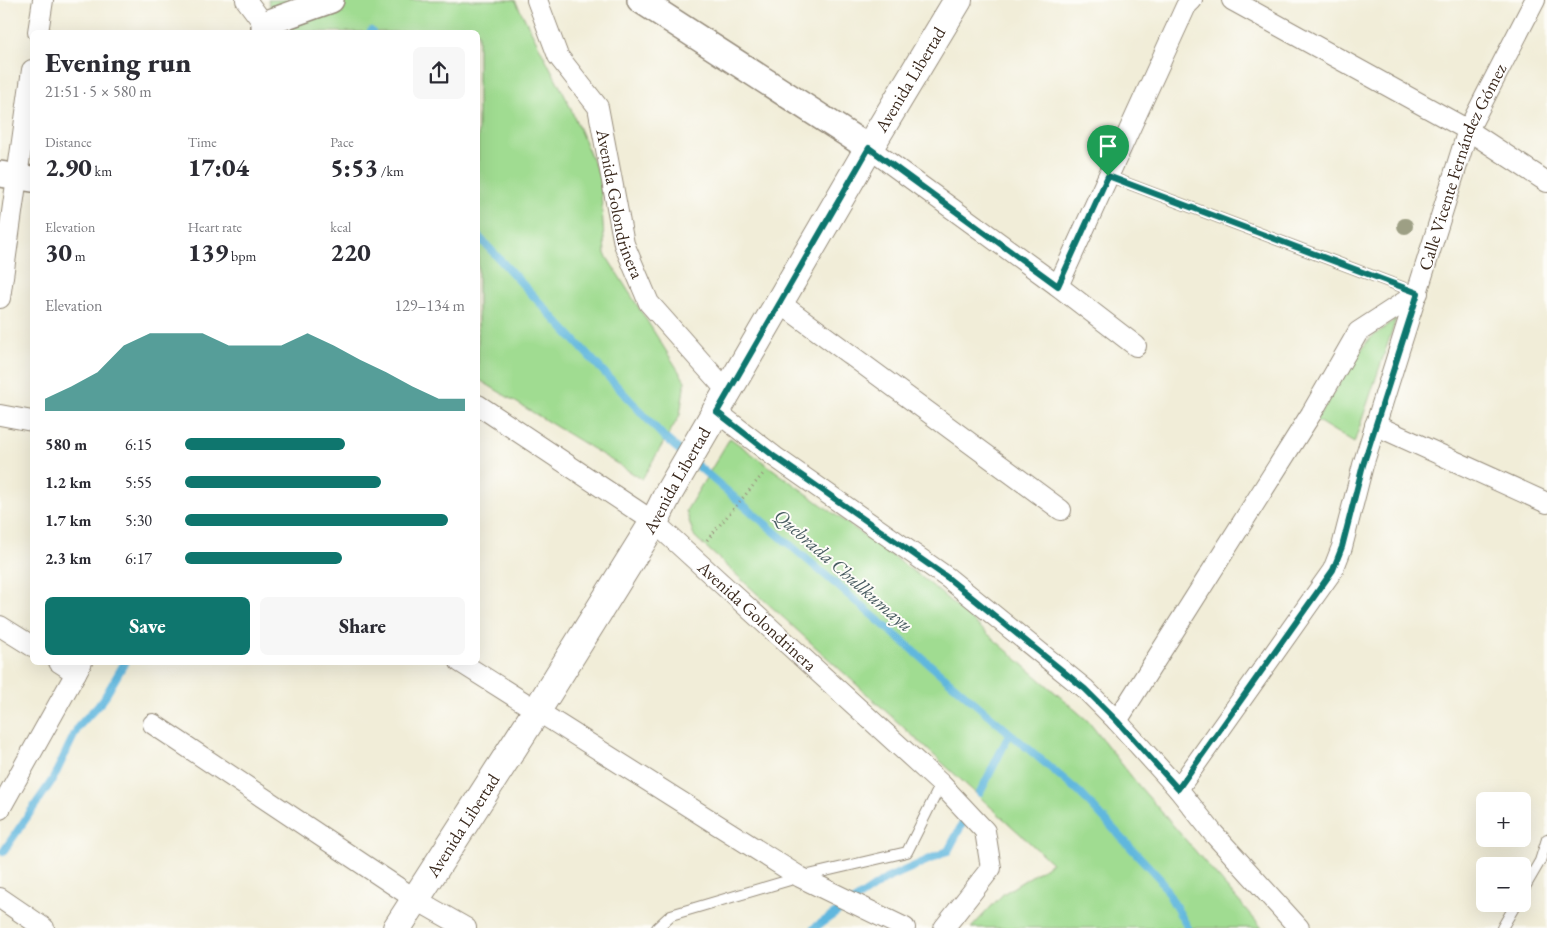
<!DOCTYPE html>
<html lang="en">
<head>
<meta charset="utf-8">
<style>
  :root { --surface:#fff; --page:#f7f7f7; --text:#2b2b33; --muted:#7c7c81; --accent:#0f766e }
  body { margin:0; font-family:"EB Garamond",serif; background:var(--page); color:var(--text); height:100vh; display:flex; flex-direction:column; font-size:19px; white-space:nowrap }
  * { box-sizing:border-box; margin:0 }
  p { font-size:16px; color:var(--muted) }
  .icon { flex:none; width:28px; height:28px; fill:none; stroke:currentColor; stroke-width:2; stroke-linecap:round; stroke-linejoin:round }
  .map { position:relative; flex:1; overflow:hidden }
  .side { position:absolute; left:30px; top:30px; width:450px; height:635px; display:flex; flex-direction:column; background:var(--surface); border-radius:8px; box-shadow:0 5px 20px #0002 }
  .side>* { flex:none }
  .fabs { position:absolute; left:1476px; top:792px; display:grid; gap:10px }
  .fabs a { display:grid; place-items:center; width:55px; height:55px; border-radius:8px; background:var(--surface); box-shadow:0 5px 20px #0002; font-size:25px }
  .pin { position:absolute; display:grid; place-items:center; width:42px; height:42px; color:#fff; margin:-51px -21px; border-radius:50% 50% 50% 0; rotate:-45deg; box-shadow:0 0 5px #0007 }
  .pin .icon { rotate:45deg }
  .round { display:grid; place-items:center; flex:none; width:52px; height:52px; border-radius:8px; background:var(--page) }
  .headline { display:flex; align-items:center; justify-content:space-between; height:85px; padding:0 15px }
  h1 { font-size:28px; font-weight:800; line-height:38px }
  .stats { display:grid; grid-template-columns:repeat(3,1fr); gap:8px; height:85px; padding:5px 15px }
  .stats div { display:grid; align-content:center }
  .stats b { font-size:25px; font-weight:800 }
  .stats small { font-size:14px; font-weight:400 }
  .stats p { font-size:14px }
  .chart { height:140px; padding:10px 15px }
  .chart p { display:flex; justify-content:space-between }
  .chart svg { width:100%; height:90px; margin-top:5px; fill:var(--accent); opacity:.7 }
  .action { display:flex; gap:10px; margin-top:auto; padding:10px 15px }
  .action a { flex:1; height:58px; border-radius:8px; background:var(--accent); color:#fff; font-size:20px; font-weight:800; line-height:58px; text-align:center }
  .action a+a { background:var(--page); color:var(--text) }
  ul { padding:0 15px; list-style:none; font-size:16px }
  li { display:grid; grid-template-columns:80px 60px 1fr; align-items:center; height:38px }
  li i { height:12px; border-radius:6px; background:var(--accent) }
  .map>svg:first-child { display:block }
  .green { fill:#a0dc91; stroke:#6e8358 }
  .lines { fill:none; stroke-linecap:round; stroke-linejoin:round }
  .stream { stroke:#61b7de; stroke-width:8 }
  .service-casing { stroke:#968c7b; stroke-width:12 }
  .minor-casing { stroke:#968c7b; stroke-width:22 }
  .tertiary-casing { stroke:#968c7b; stroke-width:28 }
  .secondary-casing { stroke:#968c7b; stroke-width:30 }
  .path { stroke:#968c7b; stroke-width:3; stroke-dasharray:1 4; stroke-linecap:butt }
  .service { stroke:#fff; stroke-width:10 }
  .minor { stroke:#fff; stroke-width:20 }
  .tertiary { stroke:#fff; stroke-width:25 }
  .secondary { stroke:#fff; stroke-width:28 }
  .tree { fill:#9d9f84 }
  .route-casing { stroke:#fff; stroke-width:10 }
  .route { stroke:#0f766e; stroke-width:6 }
  .labels { text-anchor:middle; stroke-width:4; stroke-linejoin:round; paint-order:stroke }
  .street-label { font-size:18px; fill:#3b2a1e; stroke:#fdfcf7 }
  .water-label { font-size:19px; font-style:italic; fill:#485b61; stroke:#fdfcf7 }
</style>
</head>
<body>
<div class="map">
<svg width="1547" height="928" viewBox="0 0 1547 928">
  <rect width="100%" height="100%" fill="#fdfcf7"/>
  <filter id="ink" filterUnits="userSpaceOnUse"><feTurbulence type="fractalNoise" baseFrequency=".02" numOctaves="2"/><feDisplacementMap in="SourceGraphic" scale="10" xChannelSelector="R" yChannelSelector="G"/><feConvolveMatrix kernelMatrix="1 2 1 2 8 2 1 2 1" color-interpolation-filters="sRGB"/></filter>
  <filter id="wash" filterUnits="userSpaceOnUse"><feTurbulence type="fractalNoise" baseFrequency=".0096" numOctaves="4" result="noise"/><feDisplacementMap in="SourceGraphic" scale="20" xChannelSelector="R" yChannelSelector="G"/><feGaussianBlur stdDeviation="1.12" result="paint"/><feColorMatrix in="noise" values="0 0 0 0 0 0 0 0 0 0 0 0 0 0 0 0 0 1.4 0 .05"/><feComposite in="paint" operator="in"/></filter>
  <g filter="url(#wash)">
    <rect width="100%" height="100%" fill="#f1edd8"/>
    <path class="green" d="M268,0h247l52,100 33,78 5,76 80,127 -5,34 -38,64 -164,-100v-347h-200z
      M1396,319l-42,124 -38,-23 52,-80z
      M730,438l198,144 160,139 51,65 123,142h-291l32,-34 49,-31 -358,-327 -8,-25z"/>
    <g class="lines">
      <path class="stream" d="M371,31l1,1
        M478,236l187,202 415,355 80,86 28,49
        M980,793l30,-60
        M3,852l50,-73 25,-52 25,-27 22,-38
        M814,928l72,-49 62,-28 18,-34"/>
    </g>
  </g>
  <g filter="url(#ink)">
    <g class="lines">
      <defs>
        <path id="service" d="M1108,176l310,117
          M1522,892l18,-31 7,-22
          M657,928l14,-13 129,-38 107,-25 34,-68
          M1502,928l14,-24"/>
        <g id="minor">
          <path d="M246,0l18,24"/>
          <path id="s1" d="M537,0l21,56 40,51 26,137 25,59 79,89"/>
          <path d="M1232,0l236,130 79,52"/>
          <path d="M38,32l5,-32"/>
          <path d="M869,148l189,138 78,60"/>
          <path d="M1058,286l128,-280 6,-6"/>
          <path d="M0,298l32,-228"/>
          <path d="M780,303l281,207"/>
          <path id="s2" d="M478,405l176,117 287,262 44,47 6,37 -47,60"/>
          <path d="M717,412l58,45 173,121 137,111 32,32 61,68 35,44 86,95"/>
          <path d="M0,415l32,6"/>
          <path d="M1375,425l172,78"/>
          <path d="M0,626l32,20"/>
          <path d="M59,662l17,11"/>
          <path d="M460,662l340,215 105,51"/>
          <path d="M1117,721l194,-307 47,-82 60,-39"/>
          <path d="M153,724l262,175 51,29"/>
          <path id="s3" d="M1178,789l155,-219 9,-23 21,-82 105,-335 67,-130"/>
          <path d="M0,809l82,-147"/>
          <path d="M0,898l44,30"/>
        </g>
        <path id="tertiary" d="M640,0l229,148
          M264,32v-8l67,-24
          M0,174l32,5"/>
        <g id="secondary">
          <path id="s4" d="M397,928l139,-216 118,-190 14,-28 201,-346 89,-148"/>
        </g>
      </defs>
      <use href="#service" class="service-casing"/>
      <use href="#minor" class="minor-casing"/>
      <use href="#tertiary" class="tertiary-casing"/>
      <use href="#secondary" class="secondary-casing"/>
      <path class="path" d="M707,540l56,-66"/>
      <use href="#service" class="service"/>
      <use href="#minor" class="minor"/>
      <use href="#tertiary" class="tertiary"/>
      <use href="#secondary" class="secondary"/>
    </g>
    <circle class="tree" cx="1405" cy="226" r="8"/>
  </g>
  <g class="lines" filter="url(#ink)">
    <defs>
      <path id="route" d="M869,148l189,138 50,-110 310,117 -55,172 -21,82 -9,23 -155,219 -61,-68 -32,-32 -137,-111 -173,-121 -58,-45z"/>
    </defs>
    <use href="#route" class="route-casing"/>
    <use href="#route" class="route"/>
  </g>
  <g class="labels">
    <g class="street-label">
      <text dy="6" stroke="none"><textPath href="#s4" startOffset="992">Avenida Libertad</textPath></text>
      <text dy="6" stroke="none"><textPath href="#s3" startOffset="692">Calle Vicente Fernández Gómez</textPath></text>
      <text dy="6" stroke="none"><textPath href="#s1" startOffset="224">Avenida Golondrinera</textPath></text>
      <text dy="6" stroke="none"><textPath href="#s4" startOffset="528">Avenida Libertad</textPath></text>
      <text dy="6" stroke="none"><textPath href="#s2" startOffset="351">Avenida Golondrinera</textPath></text>
      <text dy="6" stroke="none"><textPath href="#s4" startOffset="122">Avenida Libertad</textPath></text>
    </g>
    <g class="water-label">
      <text transform="translate(844 570) rotate(41)" y="7">Quebrada Chullkumayu</text>
    </g>
  </g>
</svg>
<div class="fabs">
<a>+</a>
<a>−</a>
</div>
<div class="pin" style="left:1108px;top:176px;background:#1e9e55"><svg class="icon" aria-label="arrive" viewBox="0 0 24 24"><path d="M6 21V4h12l-3 4 3 4H6"/></svg></div>
<section class="side">
<div class="headline"><div><h1>Evening run</h1><p>21:51 · 5 × 580 m</p></div><a class="round"><svg class="icon" aria-label="share" viewBox="0 0 24 24"><path d="M12 15V3M7 8l5-5 5 5M5 13v7h14v-7"/></svg></a></div>
<div class="stats">
<div><p>Distance</p><b>2.90<small> km</small></b></div>
<div><p>Time</p><b>17:04</b></div>
<div><p>Pace</p><b>5:53<small> /km</small></b></div>
</div>
<div class="stats">
<div><p>Elevation</p><b>30<small> m</small></b></div>
<div><p>Heart rate</p><b>139<small> bpm</small></b></div>
<div><p>kcal</p><b>220</b></div>
</div>
<div class="chart"><p><span>Elevation</span>129–134 m</p>
<svg viewBox="0 0 160 44" preserveAspectRatio="none"><path d="M0 44V38L10 32L20 25L30 12L40 6L50 6L60 6L70 12L80 12L90 12L100 6L110 12L120 19L130 25L140 32L150 38L160 38V44z"/></svg>
</div>
<ul>
<li><b>580 m</b>6:15<i style="width:57%"></i></li>
<li><b>1.2 km</b>5:55<i style="width:70%"></i></li>
<li><b>1.7 km</b>5:30<i style="width:94%"></i></li>
<li><b>2.3 km</b>6:17<i style="width:56%"></i></li>
</ul>
<div class="action"><a>Save</a><a>Share</a></div>
</section>
</div>
</body>
</html>
